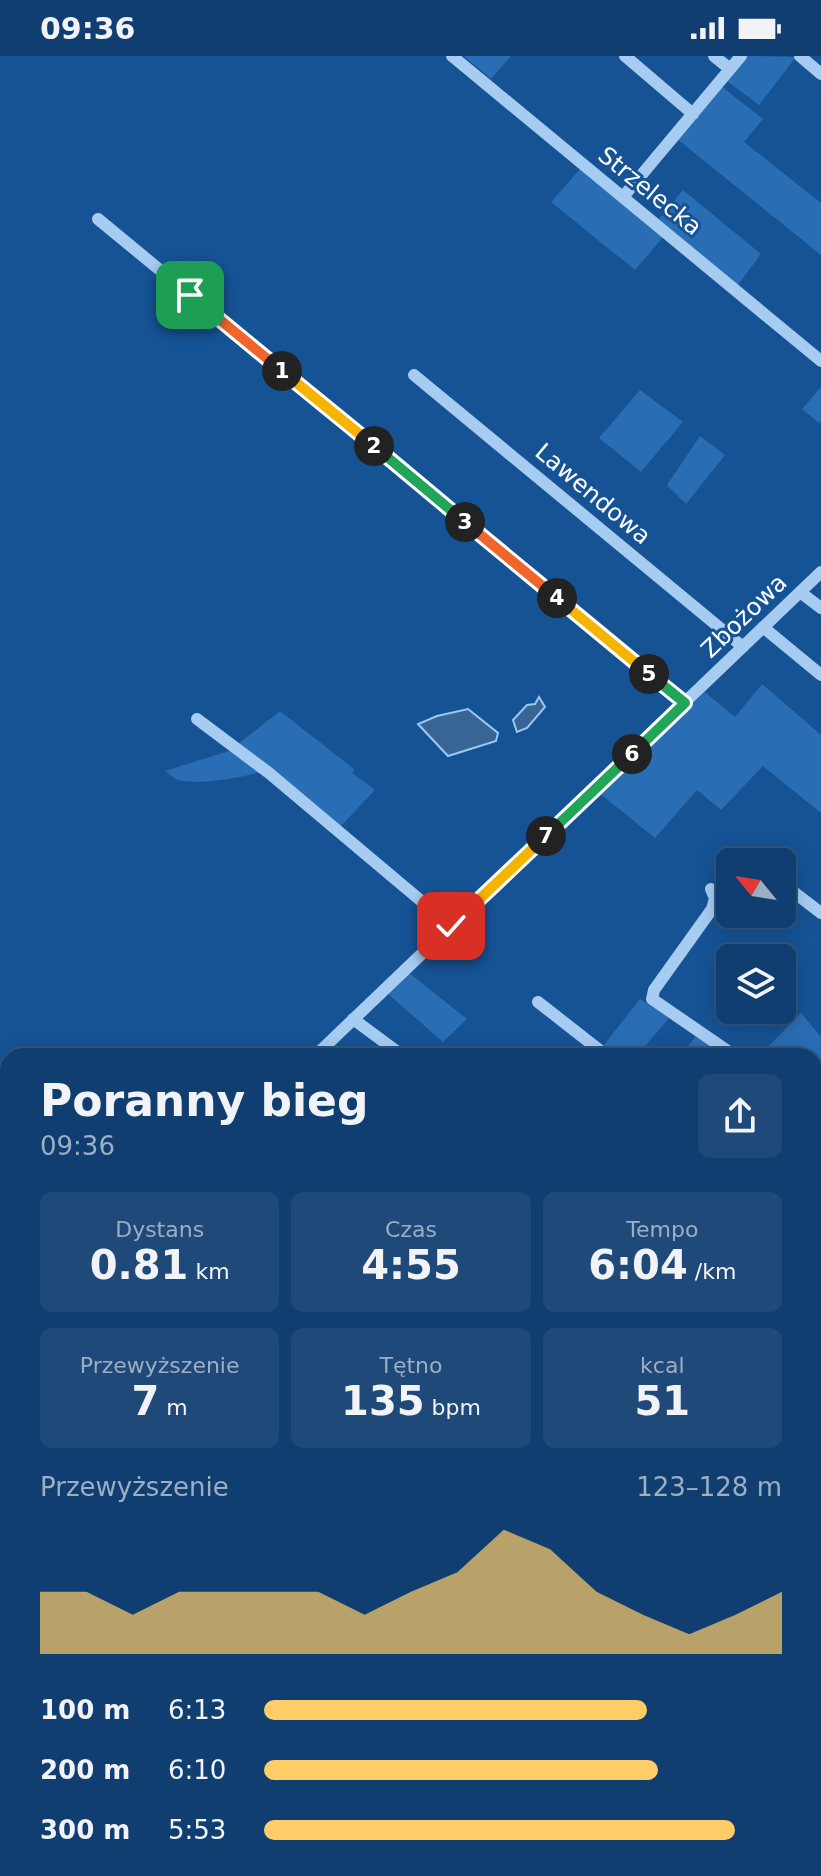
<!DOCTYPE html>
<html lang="pl">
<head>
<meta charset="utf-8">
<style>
  :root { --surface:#103e70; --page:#1e4978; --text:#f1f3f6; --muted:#9caec3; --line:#305783; --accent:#ffcd67 }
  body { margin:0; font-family:"DejaVu Sans",sans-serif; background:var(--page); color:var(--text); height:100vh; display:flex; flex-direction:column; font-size:30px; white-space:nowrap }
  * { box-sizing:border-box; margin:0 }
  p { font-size:26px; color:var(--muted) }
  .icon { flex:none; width:44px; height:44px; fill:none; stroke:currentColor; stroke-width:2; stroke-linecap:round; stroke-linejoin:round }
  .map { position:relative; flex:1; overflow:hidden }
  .details { position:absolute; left:0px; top:992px; width:822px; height:828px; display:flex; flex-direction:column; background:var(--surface); border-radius:24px 24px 0 0; box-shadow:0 4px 20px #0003,0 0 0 2px var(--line) }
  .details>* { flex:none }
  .needle { width:52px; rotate:300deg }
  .controls { position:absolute; left:716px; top:792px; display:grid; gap:16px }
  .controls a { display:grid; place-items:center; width:80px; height:80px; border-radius:12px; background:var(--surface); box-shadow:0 4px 20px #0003,0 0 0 2px var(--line); font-size:40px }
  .pin { position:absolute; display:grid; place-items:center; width:68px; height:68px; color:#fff; margin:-34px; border-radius:16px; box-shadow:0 4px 12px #0006 }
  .km { position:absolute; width:40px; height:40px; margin:-20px; border-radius:50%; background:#222; color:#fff; font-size:22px; line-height:40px; text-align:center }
  .round { display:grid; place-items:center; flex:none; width:84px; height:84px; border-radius:12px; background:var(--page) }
  .summary { display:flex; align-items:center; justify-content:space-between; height:136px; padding:0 40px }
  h1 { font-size:44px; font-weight:700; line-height:60px }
  .figures { display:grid; grid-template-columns:repeat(3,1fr); gap:12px; height:136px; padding:8px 40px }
  .figures div { display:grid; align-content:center; border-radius:12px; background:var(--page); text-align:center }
  .figures b { font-size:40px; font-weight:700 }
  .figures small { font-size:22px; font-weight:400 }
  .figures p { font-size:22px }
  .chart { height:224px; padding:16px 40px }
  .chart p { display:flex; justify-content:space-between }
  .chart svg { width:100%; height:144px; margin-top:8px; fill:var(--accent); opacity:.7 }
  ul { padding:0 40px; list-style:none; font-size:26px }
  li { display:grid; grid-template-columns:128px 96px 1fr; align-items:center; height:60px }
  li i { height:20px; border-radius:10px; background:var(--accent) }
  .status { display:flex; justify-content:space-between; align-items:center; height:56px; padding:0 40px; background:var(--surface); direction:ltr }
  .status svg { height:22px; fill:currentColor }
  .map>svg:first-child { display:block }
  .green { fill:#296eb4 }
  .water { fill:#396595; stroke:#9ac7f4; stroke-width:2 }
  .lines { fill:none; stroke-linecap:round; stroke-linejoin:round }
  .minor { stroke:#a7ccf1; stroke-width:12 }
  .major { stroke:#f1f7ff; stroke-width:16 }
  .split-1-casing { stroke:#fff; stroke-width:16 }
  .split-2-casing { stroke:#fff; stroke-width:16 }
  .split-3-casing { stroke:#fff; stroke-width:16 }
  .split-4-casing { stroke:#fff; stroke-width:16 }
  .split-5-casing { stroke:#fff; stroke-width:16 }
  .split-6-casing { stroke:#fff; stroke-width:16 }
  .split-7-casing { stroke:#fff; stroke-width:16 }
  .split-8-casing { stroke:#fff; stroke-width:16 }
  .split-1 { stroke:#f0652b; stroke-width:10 }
  .split-2 { stroke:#f5b400; stroke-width:10 }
  .split-3 { stroke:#22a559; stroke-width:10 }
  .split-4 { stroke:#f0652b; stroke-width:10 }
  .split-5 { stroke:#f5b400; stroke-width:10 }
  .split-6 { stroke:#22a559; stroke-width:10 }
  .split-7 { stroke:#22a559; stroke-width:10 }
  .split-8 { stroke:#f5b400; stroke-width:10 }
  .labels { text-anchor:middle; stroke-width:6; stroke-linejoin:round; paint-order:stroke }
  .street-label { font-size:24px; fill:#fff; stroke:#165395 }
</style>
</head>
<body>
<div class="status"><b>09:36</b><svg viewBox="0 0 49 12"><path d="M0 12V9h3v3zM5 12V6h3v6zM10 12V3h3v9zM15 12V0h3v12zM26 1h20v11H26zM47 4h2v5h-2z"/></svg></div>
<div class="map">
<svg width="821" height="1820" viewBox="0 0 821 1820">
  <rect width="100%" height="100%" fill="#165395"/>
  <path class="green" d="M464,0h47l-20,23z
    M747,0l49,1 -37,48 -32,-24z
    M721,30l42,33 -19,23 77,61v52l-144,-116z
    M581,112l83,68 -29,34 -84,-68z
    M683,134l78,64 -24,32 -78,-67z
    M821,331v34l-2,2 -17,-14z
    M640,334l43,32 -42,50 -42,-34z
    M700,380l25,19 -39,49 -19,-19z
    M762,628l59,51v78l-58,-47 -42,44 -24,-20 -42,48 -57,-46 107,-100 30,25z
    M280,655l74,58 -2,4 23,17 -35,37 -68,-59c-18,8 -79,19 -96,11 -4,-2 -7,-5 -11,-8l64,-20z
    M409,917l58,46 -24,23 -56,-49z
    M640,943l29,19 -32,38h-21l-12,-11z
    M801,957l20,24v27l-7,5v-13h-55z
    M696,980l32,20h-48z
    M821,1257v58l-7,2v-58z
    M47,1812h42v8h-41z
    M267,1812h102l-14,8h-105z
    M393,1812h36l-13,8h-36z"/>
  <path class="water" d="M539,641l6,10 -18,21 -10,4 -4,-12 14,-15 8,-1z
    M468,653l30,24 -2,8 -48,15 -30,-32 19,-8z"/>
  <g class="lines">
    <path class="minor" d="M452,0l369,305
      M625,0l68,58
      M714,0l16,13
      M800,0l21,18
      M623,141l118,-141
      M98,163l587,484
      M414,319l329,272
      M800,536l21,16
      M763,571l58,48
      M197,663l72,54 182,153
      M782,827l39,30
      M711,833l4,9 -3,11 -58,81 -2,9 83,57
      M538,946l69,54
      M353,963l50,37
      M315,1000l506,-484
      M814,1018l7,-5
      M0,1300l8,-8
      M0,1308l8,7
      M814,1321l7,-2
      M814,1359l7,34
      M0,1421l8,6
      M0,1601l8,10
      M0,1632l8,-10
      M0,1637l8,14
      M0,1699l8,-6
      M0,1717l8,10
      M0,1747l8,1
      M42,1812l1,8
      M240,1820l17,-8"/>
    <path class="major" d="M814,1628l7,-2
      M367,1820l13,-8"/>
  </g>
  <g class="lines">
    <defs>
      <path id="split-1" d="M190,239l92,76"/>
      <path id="split-2" d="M282,315l92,75"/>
      <path id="split-3" d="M374,390l91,76"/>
      <path id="split-4" d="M465,466l92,76"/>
      <path id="split-5" d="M557,542l92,76"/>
      <path id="split-6" d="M632,698l53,-51 -36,-29"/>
      <path id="split-7" d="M546,780l86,-82"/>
      <path id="split-8" d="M451,870l95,-90"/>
    </defs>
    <use href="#split-1" class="split-1-casing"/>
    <use href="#split-2" class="split-2-casing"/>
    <use href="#split-3" class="split-3-casing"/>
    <use href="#split-4" class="split-4-casing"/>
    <use href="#split-5" class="split-5-casing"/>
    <use href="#split-6" class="split-6-casing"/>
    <use href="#split-7" class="split-7-casing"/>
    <use href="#split-8" class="split-8-casing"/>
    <use href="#split-1" class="split-1"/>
    <use href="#split-2" class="split-2"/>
    <use href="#split-3" class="split-3"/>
    <use href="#split-4" class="split-4"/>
    <use href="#split-5" class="split-5"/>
    <use href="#split-6" class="split-6"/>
    <use href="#split-7" class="split-7"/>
    <use href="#split-8" class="split-8"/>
  </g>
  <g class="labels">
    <g class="street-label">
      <text transform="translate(650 135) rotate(39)" y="8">Strzelecka</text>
      <text transform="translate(593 438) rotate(40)" y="8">Lawendowa</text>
      <text transform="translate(744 560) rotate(-44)" y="8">Zbożowa</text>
    </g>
  </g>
</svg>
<div class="controls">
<a><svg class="needle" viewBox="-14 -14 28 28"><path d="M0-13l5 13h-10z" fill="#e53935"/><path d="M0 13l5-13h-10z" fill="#9caec3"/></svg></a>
<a><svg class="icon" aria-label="layers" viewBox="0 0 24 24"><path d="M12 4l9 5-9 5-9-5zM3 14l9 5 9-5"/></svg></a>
</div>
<div class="pin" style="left:190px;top:239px;background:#1e9e55"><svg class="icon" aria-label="arrive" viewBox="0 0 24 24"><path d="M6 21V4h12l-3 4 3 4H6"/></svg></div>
<div class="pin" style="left:451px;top:870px;background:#d93025"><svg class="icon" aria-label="check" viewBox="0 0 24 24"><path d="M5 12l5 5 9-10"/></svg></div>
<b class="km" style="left:282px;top:315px">1</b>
<b class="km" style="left:374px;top:390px">2</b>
<b class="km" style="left:465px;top:466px">3</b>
<b class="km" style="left:557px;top:542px">4</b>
<b class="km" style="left:649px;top:618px">5</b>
<b class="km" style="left:632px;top:698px">6</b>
<b class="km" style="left:546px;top:780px">7</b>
<section class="details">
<div class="summary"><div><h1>Poranny bieg</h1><p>09:36</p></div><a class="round"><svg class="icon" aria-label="share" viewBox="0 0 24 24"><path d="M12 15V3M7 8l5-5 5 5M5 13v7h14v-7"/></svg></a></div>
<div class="figures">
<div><p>Dystans</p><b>0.81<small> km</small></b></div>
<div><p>Czas</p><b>4:55</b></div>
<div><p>Tempo</p><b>6:04<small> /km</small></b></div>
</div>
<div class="figures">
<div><p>Przewyższenie</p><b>7<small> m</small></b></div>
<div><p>Tętno</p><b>135<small> bpm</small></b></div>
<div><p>kcal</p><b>51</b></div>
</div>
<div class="chart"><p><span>Przewyższenie</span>123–128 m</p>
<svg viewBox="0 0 160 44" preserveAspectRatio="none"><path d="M0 44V25L10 25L20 32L30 25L40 25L50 25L60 25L70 32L80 25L90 19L100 6L110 12L120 25L130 32L140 38L150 32L160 25V44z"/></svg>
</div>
<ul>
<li><b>100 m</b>6:13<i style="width:74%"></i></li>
<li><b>200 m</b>6:10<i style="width:76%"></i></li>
<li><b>300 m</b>5:53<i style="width:91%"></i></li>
</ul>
</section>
</div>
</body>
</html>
